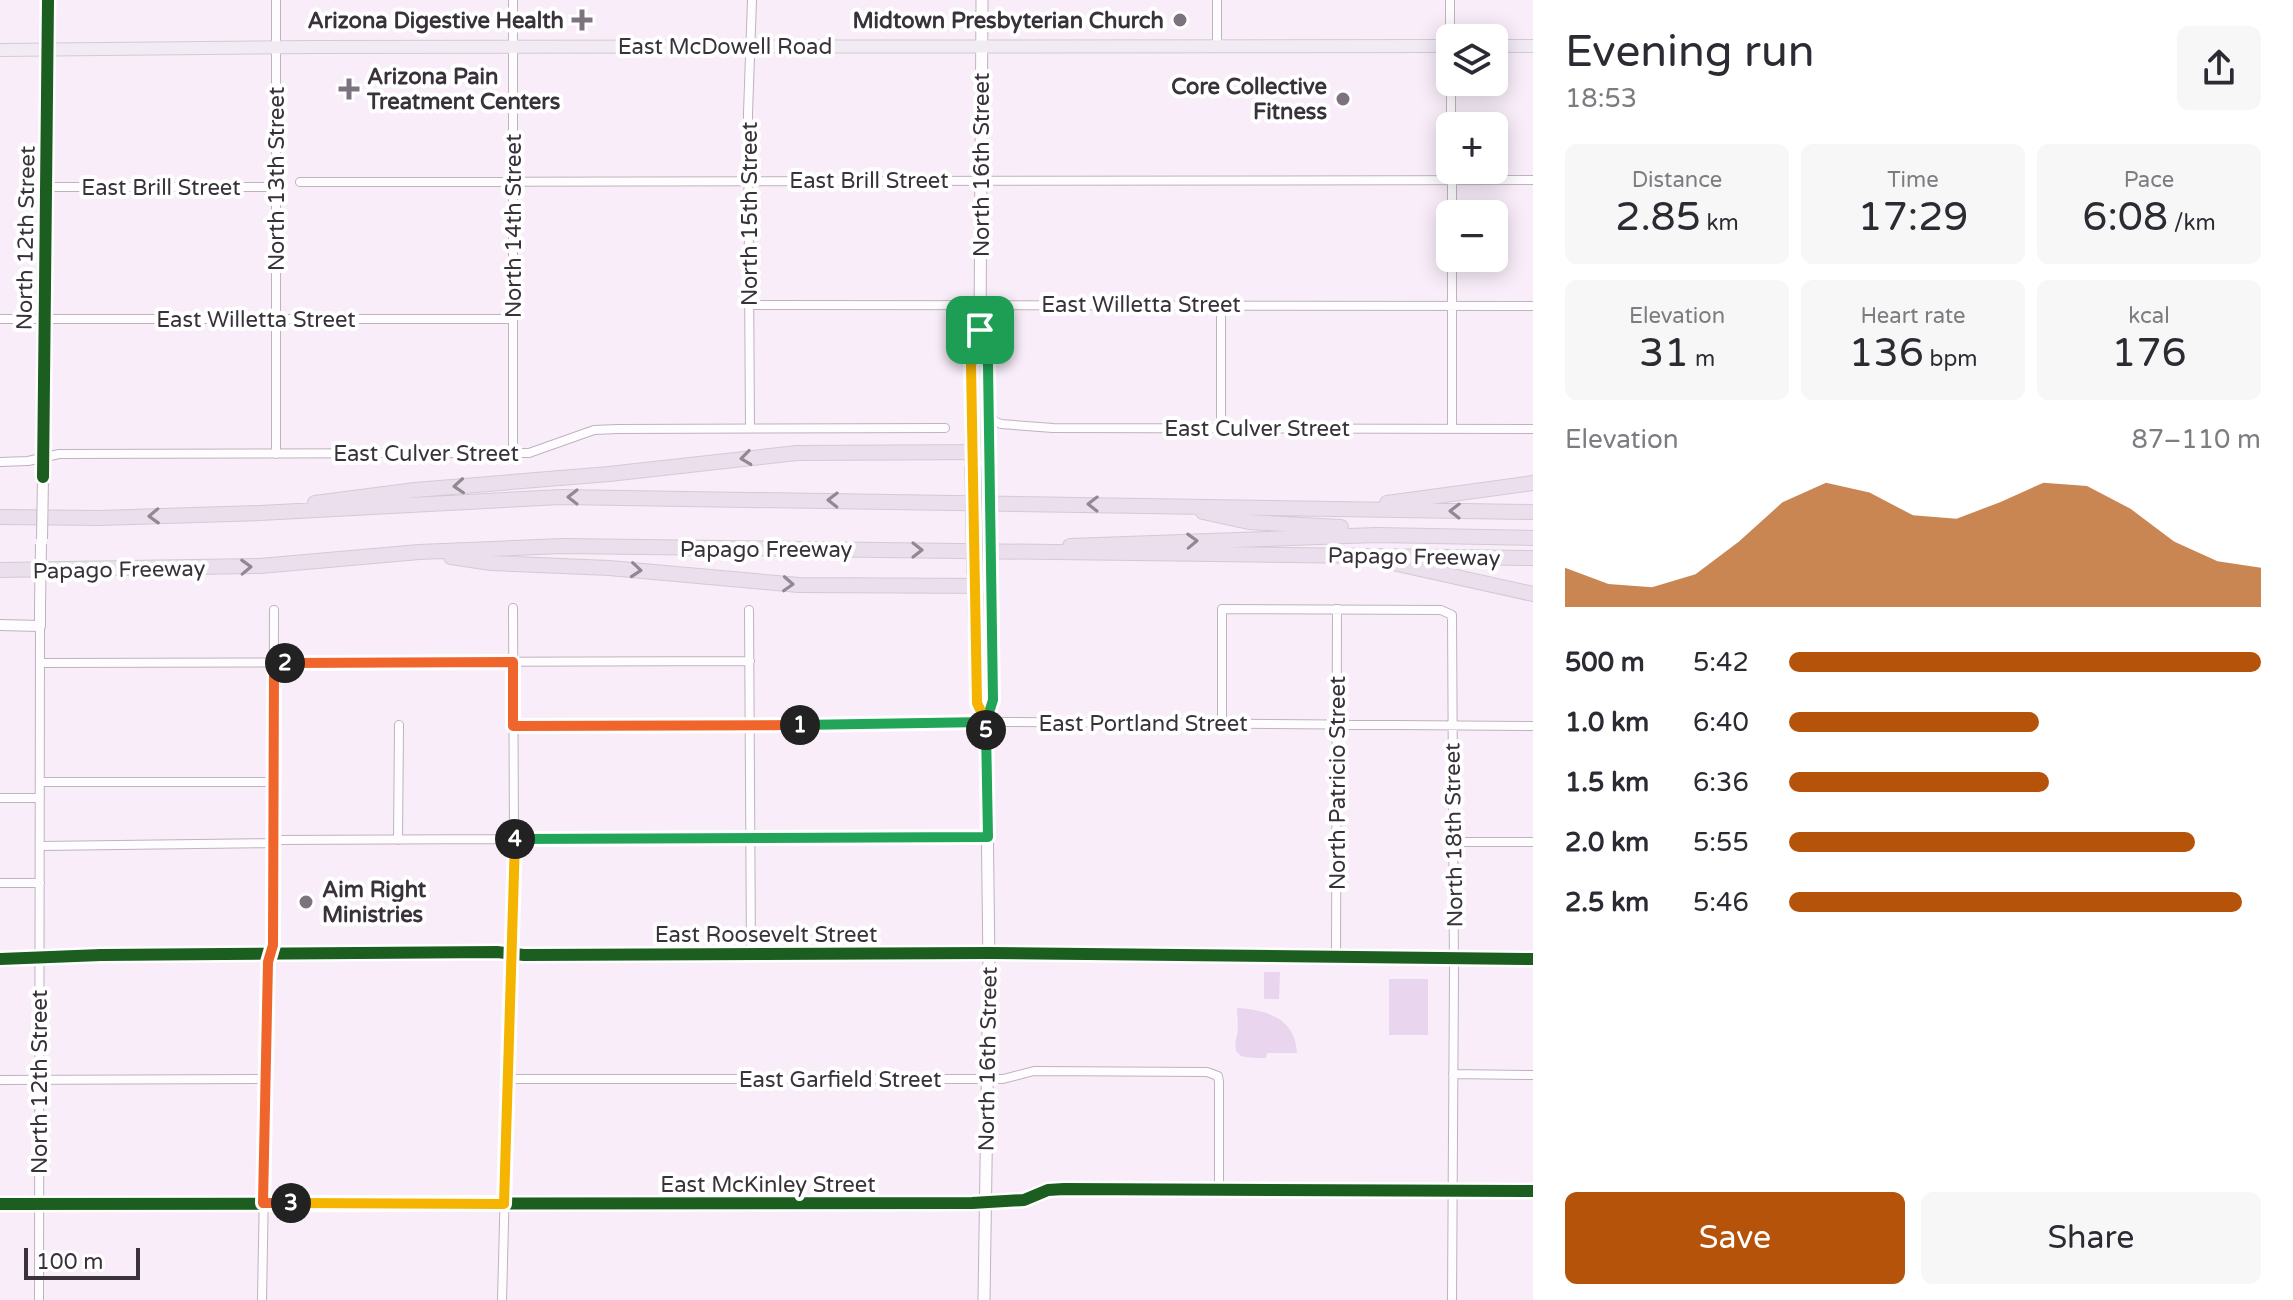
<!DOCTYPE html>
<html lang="en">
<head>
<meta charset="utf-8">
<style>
  :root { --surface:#fff; --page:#f7f7f7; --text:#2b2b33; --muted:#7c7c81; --accent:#b45309 }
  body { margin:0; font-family:"Varela Round",sans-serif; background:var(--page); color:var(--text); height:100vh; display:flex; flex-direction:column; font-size:30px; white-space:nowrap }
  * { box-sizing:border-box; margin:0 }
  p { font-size:26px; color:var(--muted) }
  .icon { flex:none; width:44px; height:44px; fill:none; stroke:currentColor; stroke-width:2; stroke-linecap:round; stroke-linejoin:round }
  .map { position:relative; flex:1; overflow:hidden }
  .side { display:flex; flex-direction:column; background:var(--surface); width:760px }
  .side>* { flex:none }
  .fabs { position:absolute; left:1436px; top:24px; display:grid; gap:16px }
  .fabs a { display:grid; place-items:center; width:72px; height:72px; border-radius:12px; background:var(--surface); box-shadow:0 4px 20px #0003; font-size:40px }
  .scale { position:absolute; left:24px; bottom:20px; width:116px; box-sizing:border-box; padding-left:8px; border:4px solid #39323b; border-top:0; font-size:22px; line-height:28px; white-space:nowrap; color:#39323b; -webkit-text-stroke:6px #fff; paint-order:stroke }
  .pin { position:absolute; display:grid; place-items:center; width:68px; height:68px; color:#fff; margin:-34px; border-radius:16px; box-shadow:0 4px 12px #0006 }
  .km { position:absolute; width:40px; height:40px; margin:-20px; border-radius:50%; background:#222; color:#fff; font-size:22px; line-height:40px; text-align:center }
  .round { display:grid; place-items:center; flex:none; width:84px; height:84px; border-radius:12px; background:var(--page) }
  .summary { display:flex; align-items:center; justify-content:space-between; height:136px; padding:0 32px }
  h1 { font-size:44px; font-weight:600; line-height:60px }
  .figures { display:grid; grid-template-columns:repeat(3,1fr); gap:12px; height:136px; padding:8px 32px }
  .figures div { display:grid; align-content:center; border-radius:12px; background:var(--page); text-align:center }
  .figures b { font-size:40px; font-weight:600 }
  .figures small { font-size:22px; font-weight:400 }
  .figures p { font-size:22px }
  .chart { height:224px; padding:16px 32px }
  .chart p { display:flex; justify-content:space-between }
  .chart svg { width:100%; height:144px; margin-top:8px; fill:var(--accent); opacity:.7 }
  .action { display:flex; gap:16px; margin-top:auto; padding:16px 32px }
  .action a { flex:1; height:92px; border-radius:12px; background:var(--accent); color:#fff; font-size:32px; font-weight:600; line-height:92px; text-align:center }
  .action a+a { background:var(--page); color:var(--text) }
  ul { padding:0 32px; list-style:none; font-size:26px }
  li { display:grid; grid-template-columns:128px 96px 1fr; align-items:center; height:60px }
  li i { height:20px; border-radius:10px; background:var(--accent) }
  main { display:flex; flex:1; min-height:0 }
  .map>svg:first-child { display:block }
  .green { fill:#e9d5ed }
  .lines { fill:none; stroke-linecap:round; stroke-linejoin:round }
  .minor-casing { stroke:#bdb4be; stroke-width:10 }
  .tertiary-casing { stroke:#bdb4be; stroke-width:12 }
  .secondary-casing { stroke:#bdb4be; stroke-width:13 }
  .primary-casing { stroke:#d1ccd2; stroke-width:14 }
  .motorway-casing { stroke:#d1ccd2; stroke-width:16 }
  .minor { stroke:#fefcfe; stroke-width:8 }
  .tertiary { stroke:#fefcfe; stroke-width:10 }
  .secondary { stroke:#fefcfe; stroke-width:11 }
  .primary { stroke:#f2ebf4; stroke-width:12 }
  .motorway { stroke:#ebdfed; stroke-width:14 }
  .tertiary-bridge-casing { stroke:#bdb4be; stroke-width:12; stroke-linecap:butt }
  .secondary-bridge-casing { stroke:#bdb4be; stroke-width:13; stroke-linecap:butt }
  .tertiary-bridge { stroke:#fefcfe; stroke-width:10 }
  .secondary-bridge { stroke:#fefcfe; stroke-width:11 }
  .cycleway-casing { stroke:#fff; stroke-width:17 }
  .cycleway { stroke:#1b5e20; stroke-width:12 }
  .oneway { stroke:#928894 }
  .split-1-casing { stroke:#fff; stroke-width:16 }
  .split-2-casing { stroke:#fff; stroke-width:16 }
  .split-3-casing { stroke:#fff; stroke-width:16 }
  .split-4-casing { stroke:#fff; stroke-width:16 }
  .split-5-casing { stroke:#fff; stroke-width:16 }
  .split-6-casing { stroke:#fff; stroke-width:16 }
  .split-1 { stroke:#22a559; stroke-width:10 }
  .split-2 { stroke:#f0652b; stroke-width:10 }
  .split-3 { stroke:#f0652b; stroke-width:10 }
  .split-4 { stroke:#f5b400; stroke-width:10 }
  .split-5 { stroke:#22a559; stroke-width:10 }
  .split-6 { stroke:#f5b400; stroke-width:10 }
  .poi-dot { fill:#7c737e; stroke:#fff; stroke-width:3 }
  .labels { text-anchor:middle; stroke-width:8; stroke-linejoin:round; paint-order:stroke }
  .poi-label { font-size:22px; font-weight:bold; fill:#39323b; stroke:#fff; text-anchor:end }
  .street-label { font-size:22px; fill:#39323b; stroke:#fff }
</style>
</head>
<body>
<main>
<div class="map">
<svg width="1533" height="1300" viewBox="0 0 1533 1300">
  <rect width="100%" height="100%" fill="#f8edf9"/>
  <path class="green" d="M1264,972h16l-1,27h-15z
    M1389,979h39v56h-39z
    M1237,1008c30,2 58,10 60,45h-30l-1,5c-23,0 -35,1 -29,-23 2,-8 0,-19 0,-27z"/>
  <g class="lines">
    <defs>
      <path id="minor" d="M276,0v454
        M1217,0v47
        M1450,0v38
        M1451,82v44
        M1452,170v44
        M300,182l1233,-2
        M46,187h230
        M749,305l784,1
        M0,319h513
        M988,411l6,10 7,3 52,4 480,1
        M750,428l-2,-315 4,-113
        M1221,428v-124
        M1452,429v-171
        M513,453v-453
        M0,462l28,-1 31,-7 470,-1 65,-23 24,-1 327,-1
        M749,610l2,345
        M42,663l708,-2
        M1222,723v-114l219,1 11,5 2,358 -2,327
        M513,726l494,-4 526,4
        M40,782h233
        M0,798h40
        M273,840l715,-3
        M398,840l1,-115
        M1453,842h80
        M40,846l233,-3
        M0,883h40
        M1336,957l1,-348
        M1453,1074l80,1
        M509,1079h494l31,-8 173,1 11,4 1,6v108
        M0,1080l265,-1
        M0,1204l972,-1 52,-3 24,-10 16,-1 469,2
        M39,1300l1,-674
        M262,1300l6,-338 5,-17 1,-335
        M502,1300l12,-461 -1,-231"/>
      <path id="tertiary" d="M43,477l5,-477
        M0,625l40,1v-21
        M0,959l101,-4 396,-3 27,3 465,-2 544,6"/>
      <path id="secondary" d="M982,0l-2,330 8,35 -1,92
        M971,460v-95l8,-30
        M973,580l4,123 9,19
        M984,1300l5,-333 -3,-245 7,-22 -4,-129"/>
      <path id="primary" d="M1494,46h39
        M0,50l313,-3 1137,-1"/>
      <path id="motorway" d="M315,503l100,-13 194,-16 188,-21 190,-1
        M1387,503l146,-20
        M1203,512l46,10 92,5
        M0,517l99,1 161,-5 301,-16 972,15
        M1070,546l307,-11 156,3
        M451,557l40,6 118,5 190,17 191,1
        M1384,561l149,33
        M0,570l260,-4 159,-14 144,-6 970,12"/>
    </defs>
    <use href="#minor" class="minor-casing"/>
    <use href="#tertiary" class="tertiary-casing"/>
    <use href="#secondary" class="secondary-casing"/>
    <use href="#primary" class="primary-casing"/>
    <use href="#motorway" class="motorway-casing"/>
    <use href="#minor" class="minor"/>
    <use href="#tertiary" class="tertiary"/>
    <use href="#secondary" class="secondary"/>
    <use href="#primary" class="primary"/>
    <use href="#motorway" class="motorway"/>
    <defs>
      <path id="tertiary-bridge" d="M42,539l1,-62
        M40,605l1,-61"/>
      <path id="secondary-bridge" d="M971,466l2,109
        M987,466l2,105"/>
    </defs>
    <use href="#tertiary-bridge" class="tertiary-bridge-casing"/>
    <use href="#secondary-bridge" class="secondary-bridge-casing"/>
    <use href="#tertiary-bridge" class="tertiary-bridge"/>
    <use href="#secondary-bridge" class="secondary-bridge"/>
    <defs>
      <path id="cycleway" d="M43,477l5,-477
        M0,959l101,-4 396,-3 27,3 465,-2 544,6
        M0,1204l972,-1 52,-3 24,-10 16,-1 469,2"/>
    </defs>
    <use href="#cycleway" class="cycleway-casing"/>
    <use href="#cycleway" class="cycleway"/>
  </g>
  <defs><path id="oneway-chevron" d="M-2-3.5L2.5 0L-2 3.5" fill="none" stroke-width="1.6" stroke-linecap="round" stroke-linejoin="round" transform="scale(2)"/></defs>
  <g class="oneway">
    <use href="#oneway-chevron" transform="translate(746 458) rotate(173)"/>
    <use href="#oneway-chevron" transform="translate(459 486) rotate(176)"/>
    <use href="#oneway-chevron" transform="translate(573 497) rotate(180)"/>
    <use href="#oneway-chevron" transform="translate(833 500) rotate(-179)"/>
    <use href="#oneway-chevron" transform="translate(1093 504) rotate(-179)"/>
    <use href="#oneway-chevron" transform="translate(1455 511) rotate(-179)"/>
    <use href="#oneway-chevron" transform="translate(154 516) rotate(178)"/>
    <use href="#oneway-chevron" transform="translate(1192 541) rotate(-2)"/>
    <use href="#oneway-chevron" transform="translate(917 550)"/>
    <use href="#oneway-chevron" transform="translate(246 567) rotate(-2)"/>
    <use href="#oneway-chevron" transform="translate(636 570) rotate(5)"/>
    <use href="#oneway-chevron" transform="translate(788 584) rotate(3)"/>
  </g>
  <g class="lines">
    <defs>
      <path id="split-1" d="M800,725l186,-3 7,-22 -5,-335 -8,-35"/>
      <path id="split-2" d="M285,663l228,-1v64l287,-1"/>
      <path id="split-3" d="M285,663h-11l-1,282 -5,17 -5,241h28"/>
      <path id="split-4" d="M291,1203l213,1 11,-365"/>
      <path id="split-5" d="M515,839l473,-2 -2,-107"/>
      <path id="split-6" d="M980,330l-9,35 6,338 9,19v8"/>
    </defs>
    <use href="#split-1" class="split-1-casing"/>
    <use href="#split-2" class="split-2-casing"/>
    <use href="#split-3" class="split-3-casing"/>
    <use href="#split-4" class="split-4-casing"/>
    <use href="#split-5" class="split-5-casing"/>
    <use href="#split-6" class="split-6-casing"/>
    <use href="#split-1" class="split-1"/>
    <use href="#split-2" class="split-2"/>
    <use href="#split-3" class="split-3"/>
    <use href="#split-4" class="split-4"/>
    <use href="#split-5" class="split-5"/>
    <use href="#split-6" class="split-6"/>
  </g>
  <g class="poi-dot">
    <path d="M578 8h8v8h8v8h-8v8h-8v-8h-8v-8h8z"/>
    <circle cx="1180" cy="20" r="8"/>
    <path d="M345 77h8v8h8v8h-8v8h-8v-8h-8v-8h8z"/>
    <circle cx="1343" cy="99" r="8"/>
    <circle cx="306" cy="902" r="8"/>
  </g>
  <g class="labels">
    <g class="poi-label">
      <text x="564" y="28">Arizona Digestive Health</text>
      <text x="1164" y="28">Midtown Presbyterian Church</text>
      <text x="367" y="84" text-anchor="start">Arizona Pain<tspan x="367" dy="25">Treatment Centers</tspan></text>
      <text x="1327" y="94">Core Collective<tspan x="1327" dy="25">Fitness</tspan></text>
      <text x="322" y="897" text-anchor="start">Aim Right<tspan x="322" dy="25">Ministries</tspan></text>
    </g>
    <g class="street-label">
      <text x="725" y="54">East McDowell Road</text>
      <text transform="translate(981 165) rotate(-90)" y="8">North 16th Street</text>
      <text transform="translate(276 179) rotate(-90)" y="8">North 13th Street</text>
      <text x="869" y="188">East Brill Street</text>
      <text x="161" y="195">East Brill Street</text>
      <text transform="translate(749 214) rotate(-90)" y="8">North 15th Street</text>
      <text transform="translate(513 226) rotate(-90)" y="8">North 14th Street</text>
      <text transform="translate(25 238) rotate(-89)" y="8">North 12th Street</text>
      <text x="1141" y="312">East Willetta Street</text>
      <text x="256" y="327">East Willetta Street</text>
      <text x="1257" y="436">East Culver Street</text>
      <text x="426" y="461">East Culver Street</text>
      <text x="766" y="557">Papago Freeway</text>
      <text transform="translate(1414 556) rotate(1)" y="8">Papago Freeway</text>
      <text transform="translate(119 569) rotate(-1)" y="8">Papago Freeway</text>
      <text x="1143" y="731">East Portland Street</text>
      <text transform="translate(1337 783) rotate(-90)" y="8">North Patricio Street</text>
      <text transform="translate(1453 835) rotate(-91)" y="8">North 18th Street</text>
      <text x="766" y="942">East Roosevelt Street</text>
      <text transform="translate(987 1059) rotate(-89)" y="8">North 16th Street</text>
      <text x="840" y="1087">East Garfield Street</text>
      <text transform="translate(39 1082) rotate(-90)" y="8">North 12th Street</text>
      <text x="768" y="1192">East McKinley Street</text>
    </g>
  </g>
</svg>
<div class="fabs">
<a><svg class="icon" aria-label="layers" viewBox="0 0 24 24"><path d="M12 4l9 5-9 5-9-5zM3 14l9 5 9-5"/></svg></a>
<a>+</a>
<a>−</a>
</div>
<div class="scale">100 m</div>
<div class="pin" style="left:980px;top:330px;background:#1e9e55"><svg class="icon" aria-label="arrive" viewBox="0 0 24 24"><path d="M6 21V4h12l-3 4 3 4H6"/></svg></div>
<b class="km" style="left:800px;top:725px">1</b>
<b class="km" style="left:285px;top:663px">2</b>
<b class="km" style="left:291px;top:1203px">3</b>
<b class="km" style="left:515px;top:839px">4</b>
<b class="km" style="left:986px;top:730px">5</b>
</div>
<section class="side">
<div class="summary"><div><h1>Evening run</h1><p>18:53</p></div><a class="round"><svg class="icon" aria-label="share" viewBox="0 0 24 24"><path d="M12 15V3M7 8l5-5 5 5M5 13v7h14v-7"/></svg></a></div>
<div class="figures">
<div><p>Distance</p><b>2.85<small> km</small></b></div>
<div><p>Time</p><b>17:29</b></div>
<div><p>Pace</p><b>6:08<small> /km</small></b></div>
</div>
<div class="figures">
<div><p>Elevation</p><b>31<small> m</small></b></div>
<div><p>Heart rate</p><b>136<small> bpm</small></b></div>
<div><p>kcal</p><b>176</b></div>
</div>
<div class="chart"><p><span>Elevation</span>87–110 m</p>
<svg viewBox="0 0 160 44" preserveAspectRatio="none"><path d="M0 44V32L10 37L20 38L30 34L40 24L50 12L60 6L70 9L80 16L90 17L100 12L110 6L120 7L130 14L140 24L150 30L160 32V44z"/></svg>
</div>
<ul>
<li><b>500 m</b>5:42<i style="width:100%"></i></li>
<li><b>1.0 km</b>6:40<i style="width:53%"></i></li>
<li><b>1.5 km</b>6:36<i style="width:55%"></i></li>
<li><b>2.0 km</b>5:55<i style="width:86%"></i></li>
<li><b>2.5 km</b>5:46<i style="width:96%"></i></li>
</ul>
<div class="action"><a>Save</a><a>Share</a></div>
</section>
</main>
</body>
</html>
